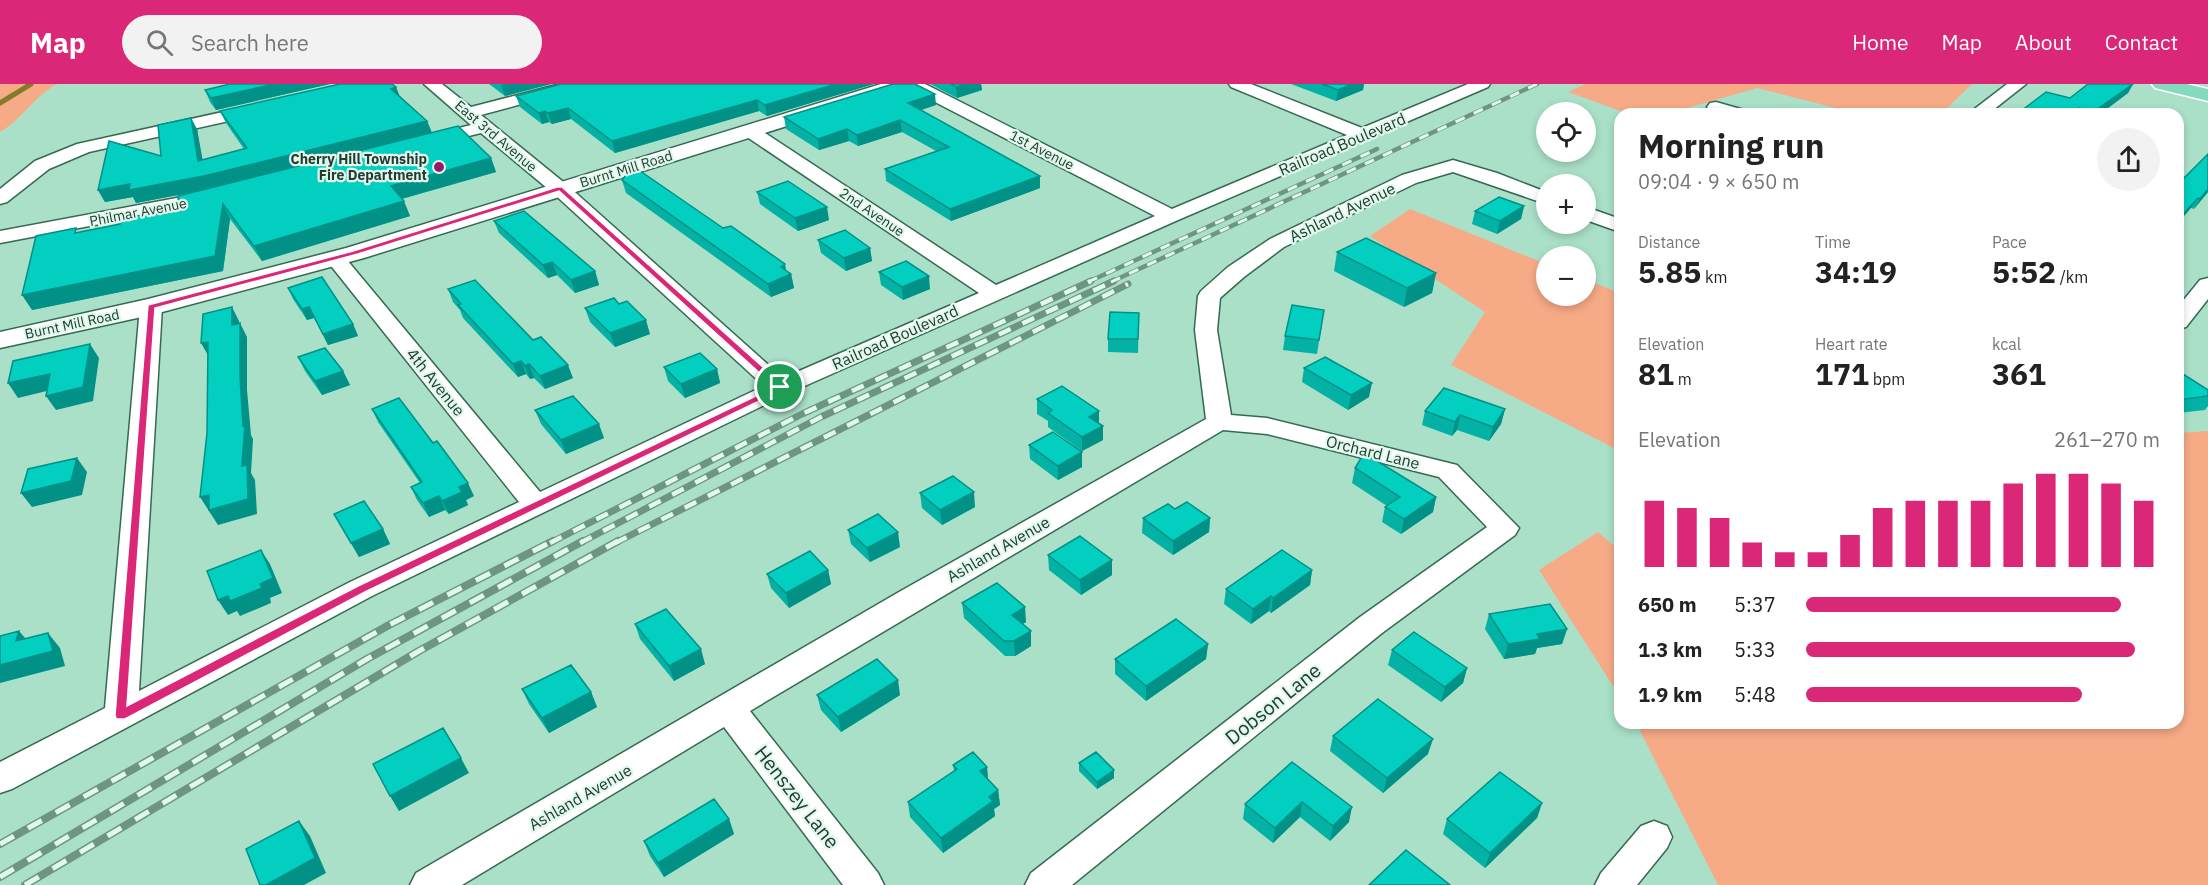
<!DOCTYPE html>
<html lang="en">
<head>
<meta charset="utf-8">
<style>
  :root { --surface:#fff; --page:#f2f2f2; --text:#222; --muted:#767676; --accent:#db2777 }
  body { margin:0; font-family:"IBM Plex Sans",sans-serif; background:var(--page); color:var(--text); height:100vh; display:flex; flex-direction:column; font-size:22px; white-space:nowrap }
  * { box-sizing:border-box; margin:0 }
  p { font-size:20px; color:var(--muted) }
  .icon { flex:none; width:33px; height:33px; fill:none; stroke:currentColor; stroke-width:2; stroke-linecap:round; stroke-linejoin:round }
  .map { position:relative; flex:1; overflow:hidden }
  .drawer { position:absolute; left:1614px; top:24px; width:570px; height:621px; display:flex; flex-direction:column; background:var(--surface); border-radius:18px; box-shadow:0 3px 9px #0003 }
  .drawer>* { flex:none }
  .controls { position:absolute; left:1536px; top:18px; display:grid; gap:12px }
  .controls a { display:grid; place-items:center; width:60px; height:60px; border-radius:50%; background:var(--surface); box-shadow:0 3px 9px #0003; font-size:30px }
  .pin { position:absolute; display:grid; place-items:center; width:51px; height:51px; color:#fff; margin:-26px; border:3px solid #fff; border-radius:50%; box-shadow:0 2px 6px #0007 }
  .round { display:grid; place-items:center; flex:none; width:63px; height:63px; border-radius:32px; background:var(--page) }
  .head { display:flex; align-items:center; justify-content:space-between; height:102px; padding:0 24px }
  h1 { font-size:33px; font-weight:800; line-height:45px }
  .figures { display:grid; grid-template-columns:repeat(3,1fr); gap:9px; height:102px; padding:6px 24px }
  .figures div { display:grid; align-content:center }
  .figures b { font-size:30px; font-weight:800 }
  .figures small { font-size:16px; font-weight:400 }
  .figures p { font-size:16px }
  .chart { height:168px; padding:12px 24px }
  .chart p { display:flex; justify-content:space-between }
  .chart svg { width:100%; height:108px; margin-top:6px; stroke:var(--accent); stroke-width:6 }
  ul { padding:0 24px; list-style:none; font-size:20px }
  li { display:grid; grid-template-columns:96px 72px 1fr; align-items:center; height:45px }
  li i { height:15px; border-radius:8px; background:var(--accent) }
  header { display:flex; align-items:center; gap:36px; box-sizing:border-box; height:84px; padding:0 30px; background:var(--accent); color:#fff }
  header strong { font-size:28px }
  nav { display:flex; gap:33px; margin-inline-start:auto; font-size:21px }
  .search { width:420px; height:54px; background:var(--page); display:flex; align-items:center; gap:15px; box-sizing:border-box; padding:0 21px; border-radius:33px; color:var(--muted); font-size:22px }
  .map>svg:first-child { display:block }
  .green { fill:#f7aa86 }
  .lines { fill:none; stroke-linecap:round; stroke-linejoin:round }
  .stream { stroke:#817c2c; stroke-width:5 }
  .street-casing { stroke:#366954; stroke-width:3 }
  .secondary-casing { stroke:#366954; stroke-width:3 }
  .primary-casing { stroke:#fff; stroke-width:3 }
  .street { fill:#fff; fill-rule:evenodd }
  .secondary { fill:#fff; fill-rule:evenodd }
  .primary { fill:#84dabe; fill-rule:evenodd }
  .rail-far2-casing { stroke:#6e9584; stroke-width:4.5 }
  .rail-far1-casing { stroke:#6e9584; stroke-width:7 }
  .rail-casing { stroke:#6e9584; stroke-width:8 }
  .rail-far2 { stroke:#dffaed; stroke-width:3; stroke-dasharray:10; stroke-linecap:butt }
  .rail-far1 { stroke:#dffaed; stroke-width:4.5; stroke-dasharray:13; stroke-linecap:butt }
  .rail { stroke:#dffaed; stroke-width:5; stroke-dasharray:16; stroke-linecap:butt }
  .wall { fill:#03b2a5 }
  .shaded-wall { fill:#029186 }
  .building { fill:#03cfc0; stroke:#029186; stroke-width:1.5 }
  .route { fill:#db2777; stroke:#fff; stroke-width:1.5; fill-rule:evenodd }
  .poi-dot { fill:#98186e; stroke:#dffaed; stroke-width:2 }
  .labels { text-anchor:middle; stroke-width:4.5; stroke-linejoin:round; paint-order:stroke }
  .far-street-label { font-size:14px; fill:#253b31; stroke:#dffaed }
  .far-poi-label { font-size:14px; font-weight:bold; fill:#253b31; stroke:#dffaed; text-anchor:end }
  .street-label { font-size:16px; fill:#253b31; stroke:#dffaed }
  .near-street-label { font-size:20px; fill:#253b31; stroke:#dffaed }
</style>
</head>
<body>
<header>
<strong>Map</strong>
<div class="search"><svg class="icon" aria-label="search" viewBox="0 0 24 24"><circle cx="10" cy="10" r="6"/><path d="M15 15l6 6"/></svg>Search here</div>
<nav><a>Home</a><a>Map</a><a>About</a><a>Contact</a></nav>
</header>
<div class="map">
<svg width="2208" height="801" viewBox="0 0 2208 801">
  <rect width="100%" height="100%" fill="#aae0c8"/>
  <path class="green" d="M0,0h57c-23,12 -33,34 -57,48z
    M1585,0h387l-31,30h-82l-102,-26 -91,26h-37l-61,-22z
    M1410,125l136,55v32h40v-16l34,13v158l-169,-86 34,-53 -115,-76z
    M2208,347v454h-490l-82,-162h542v-290z
    M1598,448l22,19v146l-81,-127z"/>
  <g class="lines">
    <path class="stream" d="M0,19l31,-19"/>
    <defs>
      <path id="street" d="M424,0h18l29,23 89,-23h27l-2,3 -104,28 86,70 216,193 196,-85 -235,-158 -3,-4 3,-4h12l240,158 159,-69 -249,-129 -2,-3h21l247,125 175,-74 -116,-48 -2,-3h22l111,44 106,-44h22l-2,3 -310,133 -389,173 -417,203 -360,193 -12,4v-31l105,-54 35,-401 3,-5 8,-2 8,2 3,5 -23,384 211,-109 169,-80 -191,-240 -4,-4 4,-4 7,-2 7,2 198,238 224,-106 -211,-193 -72,-60 -53,13 -6,-1 -3,-4 3,-4 49,-12z
        M2007,0h19l-38,30h-20z
        M1716,18l28,8 3,4c-13,0 -31,3 -40,-7l3,-4z
        M259,20l6,1 3,4 -3,4 -176,39 -40,17 -42,33 -7,2v-15l35,-28 42,-17z
        M1453,76l44,13 49,19v12l-93,-32 -37,11 -132,64 -40,30 -24,21 -3,32 14,85 36,3 190,47 62,63 -4,7 -133,98 -310,252h-47l6,-12 329,-256 127,-90 -48,-50 -172,-43 -44,-4 -473,281 128,162 6,12h-41l-119,-158 -262,158h-52l6,-12 483,-281 307,-173 -11,-89 3,-34 3,-5 27,-24 42,-28 132,-64z
        M214,107l7,2 3,4 -3,4 -221,42v-12z
        M1586,123l34,12v13l-34,-12z
        M2208,194v21l-22,28 -8,2v-22l22,-27z
        M1654,737l13,5 5,11 -5,11 -30,37h-42l6,-12 40,-47z"/>
      <path id="secondary" d="M881,0h31l-3,4 -545,170 -213,57 -151,33v-16l148,-33 198,-51z"/>
      <path id="primary" d="M2152,0h35l21,5v12l-53,-13z"/>
    </defs>
    <use href="#street" class="street-casing"/>
    <use href="#secondary" class="secondary-casing"/>
    <use href="#primary" class="primary-casing"/>
    <use href="#street" class="street"/>
    <use href="#secondary" class="secondary"/>
    <use href="#primary" class="primary"/>
    <defs>
      <path id="rail-far2" d="M1088,198l289,-133
        M1111,198l426,-198"/>
      <path id="rail-far1" d="M550,459l252,-129 289,-133
        M580,459l241,-126 293,-136
        M615,459l513,-259"/>
      <path id="rail" d="M0,760l389,-219 164,-84
        M0,793l367,-218 216,-118
        M25,801l394,-234 199,-110"/>
    </defs>
    <use href="#rail-far2" class="rail-far2-casing"/>
    <use href="#rail-far1" class="rail-far1-casing"/>
    <use href="#rail" class="rail-casing"/>
    <use href="#rail-far2" class="rail-far2"/>
    <use href="#rail-far1" class="rail-far1"/>
    <use href="#rail" class="rail"/>
  </g>
  <path class="wall" d="M230,0h100l-114,26 -6,-8 -5,-12z
    M489,0h62l-46,12z
    M874,0l-107,32 -8,-5 -144,42 -44,-34 -19,5 -3,-2 -7,2 -22,-17 -4,-11z
    M930,0h51l1,6 -25,8z
    M1291,0h73l-1,6 -27,11z
    M2088,0h45l-5,9 -28,21h-83l53,-16z
    M400,12l27,25 5,12 59,25 5,14 -94,27 8,17 -148,45 -32,-42 -7,52 -191,39 47,-78 41,-8 59,-16 12,-16 -55,11 -3,-6 -28,5 -7,-12 63,-34 36,-27 5,31 42,-11 -18,-26 -6,-12z
    M936,21l-15,5 119,78 -89,33 -65,-40 -1,-12 51,-18 -34,-19 -44,14 -9,-5 -30,9 -33,-21 -2,-12z
    M622,96l101,48 68,46 3,14 -23,9 -145,-104z
    M2180,98l28,10 -14,17 -3,-1z
    M757,108l72,28 -31,11 -38,-27z
    M1524,122l-3,13 -24,15 -25,-10 3,-13z
    M494,137l101,50 4,14 -24,8 -18,-18 -9,3 -49,-45z
    M818,156l52,8 2,13 -26,10 -25,-18z
    M1337,168l99,21 -4,20 -28,14 -70,-36z
    M879,188l51,17 -27,11 -22,-15z
    M288,204l65,36 5,12 -30,9 -14,-27 -7,2 -14,-21z
    M448,205l85,51 40,38 -28,11 -11,-11 -4,1 -4,-5 -8,3 -55,-59 -3,-8 -7,-8z
    M585,224l65,26 -35,13 -25,-25z
    M1139,229l-1,40 -30,-1v-13z
    M1322,239l-5,31 -34,-4 2,-14z
    M298,273l45,14 7,14 -28,10 -17,-24z
    M664,283l53,2 3,14 -35,15 -17,-17z
    M1304,284l65,29 -21,13 -46,-28z
    M2178,290l30,16v16l-3,4 -27,3z
    M1037,315l62,24 4,17 -21,11 -34,-24v-6l-11,-7z
    M372,325l102,87 -8,4 2,5 -19,9 -4,-4 -16,7 -12,-17 -6,-13 9,-4 -42,-61z
    M1505,325l-4,15 -12,17 -32,-11 -5,6 -30,-11 3,-14z
    M535,326l69,28 -38,16 -25,-30z
    M1029,361l53,7v15l-24,13 -28,-21z
    M1355,384l81,29 -3,15 -32,22 -19,-12 3,-15 2,-1 -35,-23z
    M920,409l55,14 -33,18 -20,-17z
    M1175,425l35,9 -1,14 -36,23 -31,-22 1,-15z
    M334,430l49,15 7,15 -31,13z
    M848,446l52,17 -30,15 -19,-18z
    M1048,471l64,5v15l-31,20 -32,-25z
    M828,486l3,14 -42,24 -18,-20 -4,-14z
    M1312,486l-2,15 -39,28 -2,-2 -18,13 -27,-20 2,-15z
    M962,519l64,19 -4,2 9,22 -16,10h-10l-41,-38z
    M1489,530l78,15 -5,15 -25,4 -2,6 -31,5 -19,-30z
    M635,540l70,40 -31,17 -34,-42z
    M1208,560l-2,15 -60,42 -31,-27v-15z
    M1392,566l75,18 -4,15 -22,19 -53,-37z
    M522,605l69,3 6,15 -48,26 -20,-29z
    M817,611h83l-59,37 -20,-22z
    M1333,652l95,18 -45,39 -53,-42z
    M1292,678l57,60 -19,19 -30,-24 -27,26 -30,-24 2,-15z
    M1079,679l35,15 -17,11 -18,-18z
    M953,681l34,2 1,12 10,11 2,15 -6,4 1,7 -52,37 -33,-36 -2,-15 46,-31z
    M1542,719l-5,15 -52,50 -42,-34 4,-15z
    M729,735l5,15 -70,43 -14,-21 -6,-15z"/>
  <path class="shaded-wall" d="M275,0h55l-114,26 -5,-12z
    M505,0h46l-46,12 -4,-11z
    M836,0h38l-107,32 -2,-11z
    M965,0h16l1,6 -25,8 -1,-11z
    M1352,0h12l-1,6 -27,11 2,-11z
    M2133,0l-5,9 -28,21h-8l1,-2z
    M396,3l5,12 -10,-10z
    M935,10l1,11 -27,9 -1,-11z
    M757,16l2,11 -144,42 -3,-12z
    M568,24l3,11 -19,5 -4,-11z
    M545,27l4,11 -7,2 -3,-11z
    M191,34l6,11 8,44 -7,-12z
    M900,36l2,12 -44,14 -1,-11z
    M427,37l5,12 -221,56 -75,14 -3,-6 -28,5 -7,-12z
    M847,45l2,12 -30,9 -1,-11z
    M491,74l5,14 -99,28 -6,-14z
    M1040,92v12l-89,33 -1,-12z
    M2208,105v3l-14,17 6,-10z
    M2198,114l-7,10 -13,15v-3z
    M404,117l6,15 -148,45 -8,-15z
    M223,120l7,15 -7,52 -191,39 -10,-15z
    M1524,122l-3,13 -24,15 3,-13z
    M827,123l2,13 -31,11 -3,-13z
    M870,164l2,13 -26,10 -2,-13z
    M552,178l5,13 -9,3 -5,-13z
    M785,180l2,12 4,-2 3,14 -23,9 -3,-13 13,-17z
    M595,187l4,14 -24,8 -4,-13z
    M1436,189l-4,20 -28,14 3,-19z
    M929,192l1,13 -27,11 -1,-13z
    M232,223l7,14v18l-7,-14z
    M309,223l5,11 -7,2 -5,-11z
    M646,236l4,14 -35,13 -5,-14z
    M240,239l7,14v53l4,45 2,4 -2,34 4,7 2,34 -39,11 -18,-28 42,-31 1,-40 -3,-50z
    M353,240l5,12 -30,9 -5,-11z
    M208,258l1,15 -8,-14z
    M90,260l9,14 -6,43 -37,9 -10,-14z
    M521,277l5,13 -8,3 -5,-13z
    M529,280l5,14 -4,1 -5,-13z
    M568,281l5,13 -28,11 -5,-13z
    M717,285l3,14 -35,15 -4,-14z
    M343,287l7,14 -28,10 -7,-14z
    M50,290l9,14 -41,10 -10,-15z
    M1372,299l-3,14 -21,13 3,-15z
    M1505,325l-4,15 -12,17 4,-14z
    M1099,327v15l-10,-9z
    M1460,331l-3,15 -5,6 3,-14z
    M599,340l5,14 -38,16 -5,-14z
    M1103,342v14l-21,11v-14z
    M1082,368v15l-24,13v-14z
    M77,374l10,14 -5,23 -50,12 -11,-14z
    M468,399l6,13 -8,4 2,5 -19,9 -7,-13 17,-14z
    M974,408l1,15 -33,18 -2,-15z
    M439,412l6,14 -16,7 -6,-14z
    M1436,413l-3,15 -32,22 3,-15z
    M1210,434l-1,14 -36,23v-14z
    M383,445l7,15 -31,13 -8,-14z
    M898,448l2,15 -30,15 -3,-14z
    M261,466l9,14 12,29 -12,5 1,5 -31,13 -3,-5 -9,4 -10,-15 42,-16z
    M1112,476v15l-31,20 -1,-15z
    M828,486l3,14 -42,24 -3,-15z
    M1312,486l-2,15 -39,28 2,-15z
    M1271,512l-2,15 -18,13 2,-15z
    M1025,523l1,15 -13,8 -1,-15z
    M1567,545l-5,15 -25,4 -2,6 -31,5 4,-15 29,-10z
    M19,547l13,15 -16,-5z
    M1031,547v15l-16,10 -1,-15z
    M48,549l12,15 5,18 -65,17v-18z
    M1208,560l-2,15 -60,42v-15z
    M701,565l4,15 -31,17 -5,-15z
    M1467,584l-4,15 -22,19 4,-15z
    M898,596l2,15 -59,37 -3,-15z
    M591,608l6,15 -48,26 -7,-15z
    M1433,655l-5,15 -45,39 4,-15z
    M461,674l8,15 -70,38 -9,-15z
    M987,683l1,15 -8,-11z
    M1114,686v8l-17,11v-7z
    M998,706l2,15 -6,4 1,7 -52,37 -2,-15z
    M1302,718l-2,15 -27,26 2,-15z
    M1542,719l-5,15 -52,50 5,-15z
    M1352,723l-3,15 -19,19 3,-15z
    M729,735l5,15 -70,43 -6,-14z
    M299,737l11,15 16,37 -22,12h-38z"/>
  <path class="building" d="M230,0h45l-64,14 -6,-8z
    M340,0h52l4,3 -5,2 36,32 -223,55 -75,14 1,-6 -32,6 11,-49 52,15 -3,-31 33,-7 7,43 49,-13 -27,-37z
    M561,0h275l-71,21 -8,-5 -145,41 -44,-33 -20,5 -3,-2 -6,2 -23,-17z
    M893,0h22l20,10 -27,9 132,73 -90,33 -65,-40 64,-22 -49,-27 -43,15 -10,-6 -29,10 -34,-22z
    M951,0h14l-9,3z
    M1322,0h30l-14,6z
    M2088,0h45l-40,28 -14,-4 -7,6h-55l29,-22 24,6z
    M458,42l33,32 -100,28 13,15 -150,45 -31,-42 -8,52 -193,39 14,-59 40,-8 -1,5 45,-9 1,-5 58,-11 -1,-12z
    M2208,70v35l-8,10 -2,-1 -20,22v-38h2z
    M633,82l90,62 8,-2 54,38 -4,3 10,7 -23,10 -146,-104z
    M788,97l39,26 -32,11 -38,-26z
    M1499,113l25,9 -24,15 -25,-10z
    M524,127l71,60 -24,9 -19,-18 -9,3 -49,-44z
    M845,146l25,18 -26,10 -26,-18z
    M1366,154l70,35 -29,15 -70,-36z
    M906,177l23,15 -27,11 -23,-15z
    M322,193l31,47 -30,10 -14,-27 -7,2 -14,-21z
    M475,196l58,60 8,-3 27,28 -28,11 -11,-12 -4,2 -4,-5 -8,3 -55,-59 3,-1 -13,-15z
    M614,214l5,6 8,-3 19,19 -36,13 -25,-25z
    M1292,221l32,5 -5,30 -34,-4z
    M232,223v18l8,-2v53l3,50 2,-1 -3,41 5,-1 1,34 -39,11v-15l-9,2 7,-64 1,-91 -7,1 2,-29z
    M1110,228l29,1 -1,26h-30z
    M90,260l-7,43 -37,9 4,-22 -42,9 5,-22z
    M325,264l18,23 -28,10 -17,-24z
    M700,269l17,16 -36,15 -17,-17z
    M1325,273l47,26 -21,12 -47,-27z
    M2178,290h5l25,16v6l-30,4z
    M1062,302l37,25 -10,6 14,9 -21,11 -34,-24 4,-3 -15,-11z
    M1444,304l61,21 -12,18 -33,-12 -5,7 -30,-11z
    M573,312l26,28 -38,16 -26,-30z
    M399,314l34,45 4,-2 31,42 -9,4 3,5 -20,9 -3,-5 -16,7 -12,-16 11,-5 -50,-73z
    M1053,348l29,20 -24,14 -29,-21z
    M1364,369l72,44 -32,22 -19,-12 15,-10 -45,-29z
    M77,374l-6,23 -50,12 7,-24z
    M953,392l21,16 -34,18 -20,-17z
    M364,417l19,28 -32,14 -17,-29z
    M1187,418l23,16 -37,23 -30,-23 25,-14 7,5z
    M878,430l20,18 -31,16 -19,-18z
    M1080,452l32,24 -32,20 -32,-25z
    M261,466l12,28 -13,6 2,4 -32,13 -2,-5 -10,4 -11,-29z
    M1282,466l30,20 -39,28 -2,-2 -18,13 -27,-20z
    M810,467l18,19 -42,23 -19,-19z
    M997,499l28,24 -13,8 19,16 -17,10h-10l-42,-38z
    M1550,520l17,25 -30,5 3,5 -32,5 -19,-30z
    M666,525l35,40 -32,17 -34,-42z
    M1176,535l32,25 -62,42 -31,-27z
    M19,547l-3,10 32,-8 5,18 -53,14v-29z
    M1414,548l53,36 -22,19 -53,-37z
    M877,575l21,21 -60,37 -21,-22z
    M571,581l20,27 -49,26 -20,-29z
    M1378,615l55,40 -46,39 -54,-42z
    M443,644l18,30 -71,38 -17,-32z
    M973,668l14,15 -7,4 18,19 -9,7 4,4 -52,37 -33,-36 49,-33 -4,-4z
    M1096,668l18,18 -17,12 -18,-19z
    M1292,678l60,45 -19,19 -31,-24 -27,26 -30,-24z
    M1500,688l42,31 -52,50 -43,-34z
    M714,715l15,20 -71,44 -14,-22z
    M299,737l16,37 -49,27h-6l-14,-36z
    M1406,766l44,35h-81z"/>
  <path class="route" d="M557,103h5l222,199v3l-419,203 -240,127h-9l-1,-4 33,-410 205,-54zM559,107l216,196 -417,199 -231,120 28,-398 203,-54z"/>
  <circle class="poi-dot" cx="439" cy="83" r="6"/>
  <g class="labels">
    <g class="far-street-label">
      <text transform="translate(496 52) rotate(40)" y="5">East 3rd Avenue</text>
      <text transform="translate(1042 66) rotate(27)" y="5">1st Avenue</text>
      <text transform="translate(626 85) rotate(-17)" y="5">Burnt Mill Road</text>
      <text transform="translate(138 128) rotate(-11)" y="5">Philmar Avenue</text>
      <text transform="translate(872 128) rotate(34)" y="5">2nd Avenue</text>
      <text transform="translate(72 240) rotate(-12)" y="5">Burnt Mill Road</text>
    </g>
    <g class="far-poi-label">
      <text x="427" y="80">Cherry Hill Township<tspan x="427" dy="16">Fire Department</tspan></text>
    </g>
    <g class="street-label">
      <text transform="translate(1342 60) rotate(-23)" y="6">Railroad Boulevard</text>
      <text transform="translate(1342 128) rotate(-26)" y="6">Ashland Avenue</text>
      <text transform="translate(895 253) rotate(-24)" y="6">Railroad Boulevard</text>
      <text transform="translate(436 298) rotate(51)" y="6">4th Avenue</text>
      <text transform="translate(1373 368) rotate(14)" y="6">Orchard Lane</text>
      <text transform="translate(998 465) rotate(-30)" y="6">Ashland Avenue</text>
      <text transform="translate(580 713) rotate(-30)" y="6">Ashland Avenue</text>
    </g>
    <g class="near-street-label">
      <text transform="translate(1273 620) rotate(-39)" y="7">Dobson Lane</text>
      <text transform="translate(797 713) rotate(52)" y="7">Henszey Lane</text>
    </g>
  </g>
</svg>
<div class="controls">
<a><svg class="icon" aria-label="locate" viewBox="0 0 24 24"><circle cx="12" cy="12" r="6"/><path d="M12 2v4M12 18v4M2 12h4M18 12h4"/></svg></a>
<a>+</a>
<a>−</a>
</div>
<div class="pin" style="left:780px;top:303px;background:#1e9e55"><svg class="icon" aria-label="arrive" viewBox="0 0 24 24"><path d="M6 21V4h12l-3 4 3 4H6"/></svg></div>
<section class="drawer">
<div class="head"><div><h1>Morning run</h1><p>09:04 · 9 × 650 m</p></div><a class="round"><svg class="icon" aria-label="share" viewBox="0 0 24 24"><path d="M12 15V3M7 8l5-5 5 5M5 13v7h14v-7"/></svg></a></div>
<div class="figures">
<div><p>Distance</p><b>5.85<small> km</small></b></div>
<div><p>Time</p><b>34:19</b></div>
<div><p>Pace</p><b>5:52<small> /km</small></b></div>
</div>
<div class="figures">
<div><p>Elevation</p><b>81<small> m</small></b></div>
<div><p>Heart rate</p><b>171<small> bpm</small></b></div>
<div><p>kcal</p><b>361</b></div>
</div>
<div class="chart"><p><span>Elevation</span>261–270 m</p>
<svg viewBox="0 0 160 44" preserveAspectRatio="none"><path d="M5 44V17M15 44V20M25 44V24M35 44V34M45 44V38M55 44V38M65 44V31M75 44V20M85 44V17M95 44V17M105 44V17M115 44V10M125 44V6M135 44V6M145 44V10M155 44V17"/></svg>
</div>
<ul>
<li><b>650 m</b>5:37<i style="width:89%"></i></li>
<li><b>1.3 km</b>5:33<i style="width:93%"></i></li>
<li><b>1.9 km</b>5:48<i style="width:78%"></i></li>
</ul>
</section>
</div>
</body>
</html>
